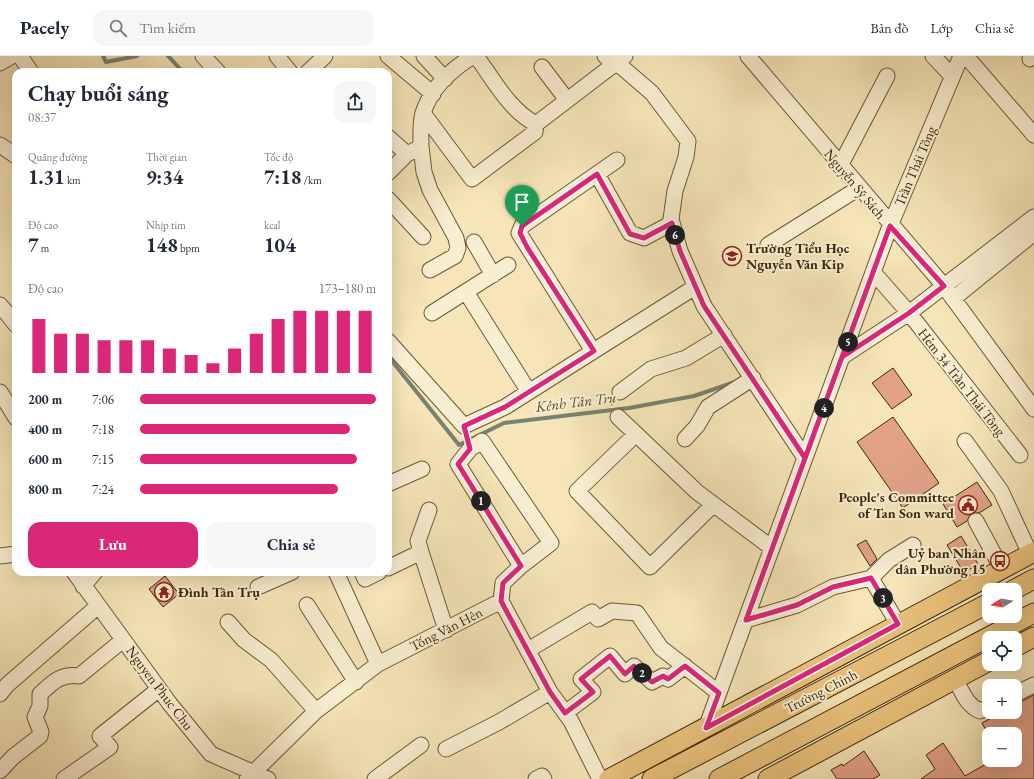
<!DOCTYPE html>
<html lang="vi">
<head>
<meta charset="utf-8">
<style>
  :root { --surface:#fff; --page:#f6f6f7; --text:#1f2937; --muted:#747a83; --line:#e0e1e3; --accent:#db2777 }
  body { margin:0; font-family:"EB Garamond",serif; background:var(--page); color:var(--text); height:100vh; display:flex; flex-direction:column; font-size:15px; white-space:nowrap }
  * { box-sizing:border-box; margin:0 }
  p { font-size:13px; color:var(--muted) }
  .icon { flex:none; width:22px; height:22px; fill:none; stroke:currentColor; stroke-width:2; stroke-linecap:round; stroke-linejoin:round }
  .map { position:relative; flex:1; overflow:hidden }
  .side { position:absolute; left:12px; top:12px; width:380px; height:508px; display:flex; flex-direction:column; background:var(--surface); border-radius:12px; box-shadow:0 4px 16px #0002 }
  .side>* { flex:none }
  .needle { width:26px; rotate:259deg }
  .fabs { position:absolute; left:982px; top:527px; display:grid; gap:8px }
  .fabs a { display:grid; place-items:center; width:40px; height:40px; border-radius:8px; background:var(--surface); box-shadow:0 4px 16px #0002; font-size:20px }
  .pin { position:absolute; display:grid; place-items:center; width:34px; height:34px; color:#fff; margin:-41px -17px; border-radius:50% 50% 50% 0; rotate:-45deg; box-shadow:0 0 4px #0007 }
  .pin .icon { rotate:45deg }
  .km { position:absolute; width:20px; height:20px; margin:-10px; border-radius:50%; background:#222; color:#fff; font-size:11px; line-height:20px; text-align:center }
  .round { display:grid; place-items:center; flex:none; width:42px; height:42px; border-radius:12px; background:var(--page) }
  .head { display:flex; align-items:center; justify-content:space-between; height:68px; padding:0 16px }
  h1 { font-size:22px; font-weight:700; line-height:30px }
  .metrics { display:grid; grid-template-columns:repeat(3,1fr); gap:6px; height:68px; padding:4px 16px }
  .metrics div { display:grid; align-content:center }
  .metrics b { font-size:20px; font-weight:700 }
  .metrics small { font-size:11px; font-weight:400 }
  .metrics p { font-size:11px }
  .chart { height:112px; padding:8px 16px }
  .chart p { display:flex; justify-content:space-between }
  .chart svg { width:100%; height:72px; margin-top:4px; stroke:var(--accent); stroke-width:6 }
  .action { display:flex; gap:8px; margin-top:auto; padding:8px 16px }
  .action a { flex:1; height:46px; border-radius:12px; background:var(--accent); color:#fff; font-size:16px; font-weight:700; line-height:46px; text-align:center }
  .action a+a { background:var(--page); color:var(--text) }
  ul { padding:0 16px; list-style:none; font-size:13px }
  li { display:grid; grid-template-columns:64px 48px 1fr; align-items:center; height:30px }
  li i { height:10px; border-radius:5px; background:var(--accent) }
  header { display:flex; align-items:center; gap:24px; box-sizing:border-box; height:56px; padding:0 20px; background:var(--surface); border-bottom:1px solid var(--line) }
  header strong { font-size:19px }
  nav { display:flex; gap:22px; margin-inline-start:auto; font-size:14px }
  .search { width:280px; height:36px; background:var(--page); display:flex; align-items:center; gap:10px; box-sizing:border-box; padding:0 14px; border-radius:12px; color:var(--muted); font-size:15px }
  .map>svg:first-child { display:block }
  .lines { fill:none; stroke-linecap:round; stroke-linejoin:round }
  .stream { stroke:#788273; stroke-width:4 }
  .building { fill:#e2a288; stroke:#3d290c }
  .minor-casing { stroke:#6b5837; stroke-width:17 }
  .major-casing { stroke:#3d290c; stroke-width:21 }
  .minor { stroke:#f8eed1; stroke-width:15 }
  .major { stroke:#eac27c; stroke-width:19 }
  .route-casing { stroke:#fff; stroke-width:8 }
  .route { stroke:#db2777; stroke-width:5 }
  .labels { text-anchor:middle; stroke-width:4; stroke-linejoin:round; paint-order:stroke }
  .street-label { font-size:14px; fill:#3d290c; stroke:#f8eed1 }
  .poi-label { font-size:14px; font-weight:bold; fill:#3d290c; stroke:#f8eed1; text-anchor:start }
  .water-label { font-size:15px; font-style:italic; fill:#564e37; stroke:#f8eed1 }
</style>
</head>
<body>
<header>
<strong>Pacely</strong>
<div class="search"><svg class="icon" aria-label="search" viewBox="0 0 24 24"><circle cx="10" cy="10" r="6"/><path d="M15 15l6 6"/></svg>Tìm kiếm</div>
<nav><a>Bản đồ</a><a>Lớp</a><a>Chia sẻ</a></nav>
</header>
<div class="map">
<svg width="1034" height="723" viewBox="0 0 1034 723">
  <rect width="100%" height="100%" fill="#f5e5b8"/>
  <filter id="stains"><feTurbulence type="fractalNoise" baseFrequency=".005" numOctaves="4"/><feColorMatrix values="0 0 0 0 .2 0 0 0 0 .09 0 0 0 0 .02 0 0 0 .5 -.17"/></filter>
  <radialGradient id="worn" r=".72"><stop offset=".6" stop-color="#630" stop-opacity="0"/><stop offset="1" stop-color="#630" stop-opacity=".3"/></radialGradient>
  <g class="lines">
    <path class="stream" d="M103,0l3,6 31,-6
      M168,0l15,16
      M388,300l71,89 45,-22 125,-15 65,-12 41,-14"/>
  </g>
  <path class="building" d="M893,312l19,27 -20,14 -20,-26z
    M893,361l46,66 -36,25 -46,-66z
    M977,426l15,23 -13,8h-8l-4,8 -10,6 -14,-23z
    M961,480l17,28 -14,9 -17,-28z
    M866,484l11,19 -7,7 -13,-21z
    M165,520l14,18 -16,13 -14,-18z
    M1034,639v84h-113l14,-10 -9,-14 17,-12 22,33 28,-16h22v-26h-27l-6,-11 20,-11h13v-7z
    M864,695l16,24 -7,4h-36l-6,-9 11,-6 1,2z"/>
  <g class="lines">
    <defs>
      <path id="minor" d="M20,0l11,16
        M203,0l15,16
        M277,0l13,16
        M388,0l45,38
        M424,0l21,23
        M476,0c18,24 33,54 60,68l89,-68
        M605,0l4,4 7,2 36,31 36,48 -2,16 -11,34 -4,28 9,32 24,55 101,152
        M748,0l196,230 90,123
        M933,0l19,20
        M966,0l68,79
        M1030,3l3,-3
        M0,7l12,-7
        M542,11l25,33
        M308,16l17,-16
        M423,57l49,66 63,-47 1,-8
        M388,81l19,17
        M0,89l16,11
        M421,91l3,25 6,18 26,48 2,10 -3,8 -25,14
        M840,110l47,-90
        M388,117l19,-19 14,-7c0,-11 -1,-24 2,-34 8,-25 29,-44 50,-57
        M597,118l33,59 14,5 28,-15
        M388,143l35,38
        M474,186l19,33
        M768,189l91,-57
        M873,216l36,41 111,142
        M466,236l63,100
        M953,243l81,-66
        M0,249l16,20
        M432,257l76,-48
        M388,285l76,85 41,-19 190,-120
        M593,295l-74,-118 3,-7 95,-66
        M842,301l67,-44 125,-96
        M0,336l16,26
        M620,336l31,-23 35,-11 38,-23
        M618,361l18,17
        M685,383l12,-13 11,-19 45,-29
        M965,385l36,50 29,63
        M388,428l34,-15
        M713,449l-63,62 -73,-76 59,-57 61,58 75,56
        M976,465l26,48
        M421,496l-3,-11 11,-31
        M0,500l16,-2
        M388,512l33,-16 25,78
        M74,516l96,132 41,50 57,25
        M336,516l42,92
        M362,516l3,7 14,-7
        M871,522l27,46
        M83,530l12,-14
        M258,531l34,-15
        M501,545l2,-18 18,-17 -63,-102 12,-15 12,-8 69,102 -30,23
        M307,549l49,77
        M746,564l51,-15 36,-18 38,-9 18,-18 24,-15
        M228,566l16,18 27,20 45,51
        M528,594l64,-38 6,7 14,-8 25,2 24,35 58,45
        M955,623c7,12 11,26 25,32l9,-4
        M0,638l7,-9 91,-79
        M1015,638l19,-9
        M565,657l28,-21 -12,-13 29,-23 15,18 9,-8 18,16 11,-6 5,3 17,-13
        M706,672l184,-502 71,-170
        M446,693l53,-27 51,-30
        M0,715l13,-14 27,-21 1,-4 -6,-15 5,-11v-12c12,-11 21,-21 39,-18l44,-36
        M64,723l46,-32 -10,-11 59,-47
        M247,723l69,-68 62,-47 123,-63 49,91 21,29 29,58
        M375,723l46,-34
        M536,723l6,-3 2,3"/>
      <path id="major" d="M1013,534l21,-11
        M1015,591l19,-10
        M609,723l425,-227
        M652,723l337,-176
        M719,723l315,-166
        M768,723l221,-118"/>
    </defs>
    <use href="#minor" class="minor-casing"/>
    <use href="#major" class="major-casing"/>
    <use href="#minor" class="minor"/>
    <use href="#major" class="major"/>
  </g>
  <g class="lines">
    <defs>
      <path id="route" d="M522,170l-2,7 7,14 67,104 -89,56 -41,19 6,23 -12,15 63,102 -18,17 -2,18 49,91 15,21 28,-21 -12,-13 29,-23 15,18 9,-8 18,16 11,-6 5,3 17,-13 34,27 -13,35 192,-104 -27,-46 -38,9 -36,18 -51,15 96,-263 67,-44 35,-27 -54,-60 -85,232 -101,-152 -24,-55 -8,-28 -28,15 -14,-4 -33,-60 -75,52"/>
    </defs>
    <use href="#route" class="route-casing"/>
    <use href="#route" class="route"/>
  </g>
  <defs>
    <symbol id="school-ring" viewBox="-11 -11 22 22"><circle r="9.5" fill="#f8eed1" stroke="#8f2418" stroke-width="1.5"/><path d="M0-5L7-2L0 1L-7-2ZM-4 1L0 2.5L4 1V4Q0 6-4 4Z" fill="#8f2418"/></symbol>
    <symbol id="civic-ring" viewBox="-11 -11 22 22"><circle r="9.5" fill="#f8eed1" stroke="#8f2418" stroke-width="1.5"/><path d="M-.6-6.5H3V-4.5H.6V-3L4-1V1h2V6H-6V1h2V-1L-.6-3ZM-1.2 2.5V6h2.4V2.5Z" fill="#8f2418"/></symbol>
    <symbol id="bus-ring" viewBox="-11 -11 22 22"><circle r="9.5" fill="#f8eed1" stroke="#8f2418" stroke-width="1.5"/><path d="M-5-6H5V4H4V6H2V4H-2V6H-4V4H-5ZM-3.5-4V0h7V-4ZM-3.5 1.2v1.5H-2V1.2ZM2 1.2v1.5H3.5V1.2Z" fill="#8f2418"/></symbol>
    <symbol id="temple-ring" viewBox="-11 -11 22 22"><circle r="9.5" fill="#f8eed1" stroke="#8f2418" stroke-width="1.5"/><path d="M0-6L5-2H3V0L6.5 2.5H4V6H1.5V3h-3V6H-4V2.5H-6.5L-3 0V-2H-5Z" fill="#8f2418"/></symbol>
  </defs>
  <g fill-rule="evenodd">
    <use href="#school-ring" x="721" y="189" width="22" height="22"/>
    <use href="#civic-ring" x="957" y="438" width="22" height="22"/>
    <use href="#bus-ring" x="989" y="494" width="22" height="22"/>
    <use href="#temple-ring" x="153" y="525" width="22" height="22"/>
  </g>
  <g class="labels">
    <g class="street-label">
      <text transform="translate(915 110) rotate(-67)" y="5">Trần Thái Tông</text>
      <text transform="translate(855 128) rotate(50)" y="5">Nguyễn Sỹ Sách</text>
      <text transform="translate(962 326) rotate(52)" y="5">Hẻm 34 Trần Thái Tông</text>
      <text transform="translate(446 573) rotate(-27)" y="5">Tống Văn Hên</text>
      <text transform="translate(160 632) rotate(53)" y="5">Nguyen Phuc Chu</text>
      <text transform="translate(821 635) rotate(-27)" y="5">Trường Chinh</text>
    </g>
    <g class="poi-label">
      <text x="746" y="197">Trường Tiểu Học<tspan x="746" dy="16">Nguyễn Văn Kip</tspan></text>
      <text x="954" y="446" text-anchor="end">People's Committee<tspan x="954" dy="16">of Tan Son ward</tspan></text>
      <text x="986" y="502" text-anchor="end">Uỷ ban Nhân<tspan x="986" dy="16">dân Phường 15</tspan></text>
      <text x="178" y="541">Đình Tân Trụ</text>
    </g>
    <g class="water-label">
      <text transform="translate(576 346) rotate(-7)" y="5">Kênh Tân Trụ</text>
    </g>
  </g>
  <rect width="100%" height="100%" filter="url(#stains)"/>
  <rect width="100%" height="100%" fill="url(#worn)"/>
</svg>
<div class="fabs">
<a><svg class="needle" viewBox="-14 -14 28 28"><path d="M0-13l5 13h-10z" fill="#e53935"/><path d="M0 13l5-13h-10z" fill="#747a83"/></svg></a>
<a><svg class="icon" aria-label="locate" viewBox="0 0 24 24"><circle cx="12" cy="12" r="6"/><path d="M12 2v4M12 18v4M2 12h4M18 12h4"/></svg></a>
<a>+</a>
<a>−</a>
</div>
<div class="pin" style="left:522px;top:170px;background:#1e9e55"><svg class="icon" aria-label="arrive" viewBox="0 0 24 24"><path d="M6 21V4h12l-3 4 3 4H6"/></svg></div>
<b class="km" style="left:481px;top:445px">1</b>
<b class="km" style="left:642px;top:617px">2</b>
<b class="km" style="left:883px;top:542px">3</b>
<b class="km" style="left:824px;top:352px">4</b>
<b class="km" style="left:848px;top:286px">5</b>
<b class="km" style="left:675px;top:179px">6</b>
<section class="side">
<div class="head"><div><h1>Chạy buổi sáng</h1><p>08:37</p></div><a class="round"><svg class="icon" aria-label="share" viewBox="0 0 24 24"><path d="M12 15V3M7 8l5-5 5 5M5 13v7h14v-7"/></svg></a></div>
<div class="metrics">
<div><p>Quãng đường</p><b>1.31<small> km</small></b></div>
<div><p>Thời gian</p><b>9:34</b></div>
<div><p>Tốc độ</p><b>7:18<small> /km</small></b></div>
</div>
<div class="metrics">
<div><p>Độ cao</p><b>7<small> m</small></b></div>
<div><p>Nhịp tim</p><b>148<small> bpm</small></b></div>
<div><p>kcal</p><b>104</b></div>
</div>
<div class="chart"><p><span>Độ cao</span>173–180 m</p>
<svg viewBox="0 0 160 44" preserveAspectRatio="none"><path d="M5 44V11M15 44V20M25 44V20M35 44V24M45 44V24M55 44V24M65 44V29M75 44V33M85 44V38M95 44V29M105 44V20M115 44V11M125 44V6M135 44V6M145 44V6M155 44V6"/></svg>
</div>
<ul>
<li><b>200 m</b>7:06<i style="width:100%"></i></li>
<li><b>400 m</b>7:18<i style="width:89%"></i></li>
<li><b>600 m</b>7:15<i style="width:92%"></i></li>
<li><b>800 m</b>7:24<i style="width:84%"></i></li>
</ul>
<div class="action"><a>Lưu</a><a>Chia sẻ</a></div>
</section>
</div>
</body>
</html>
